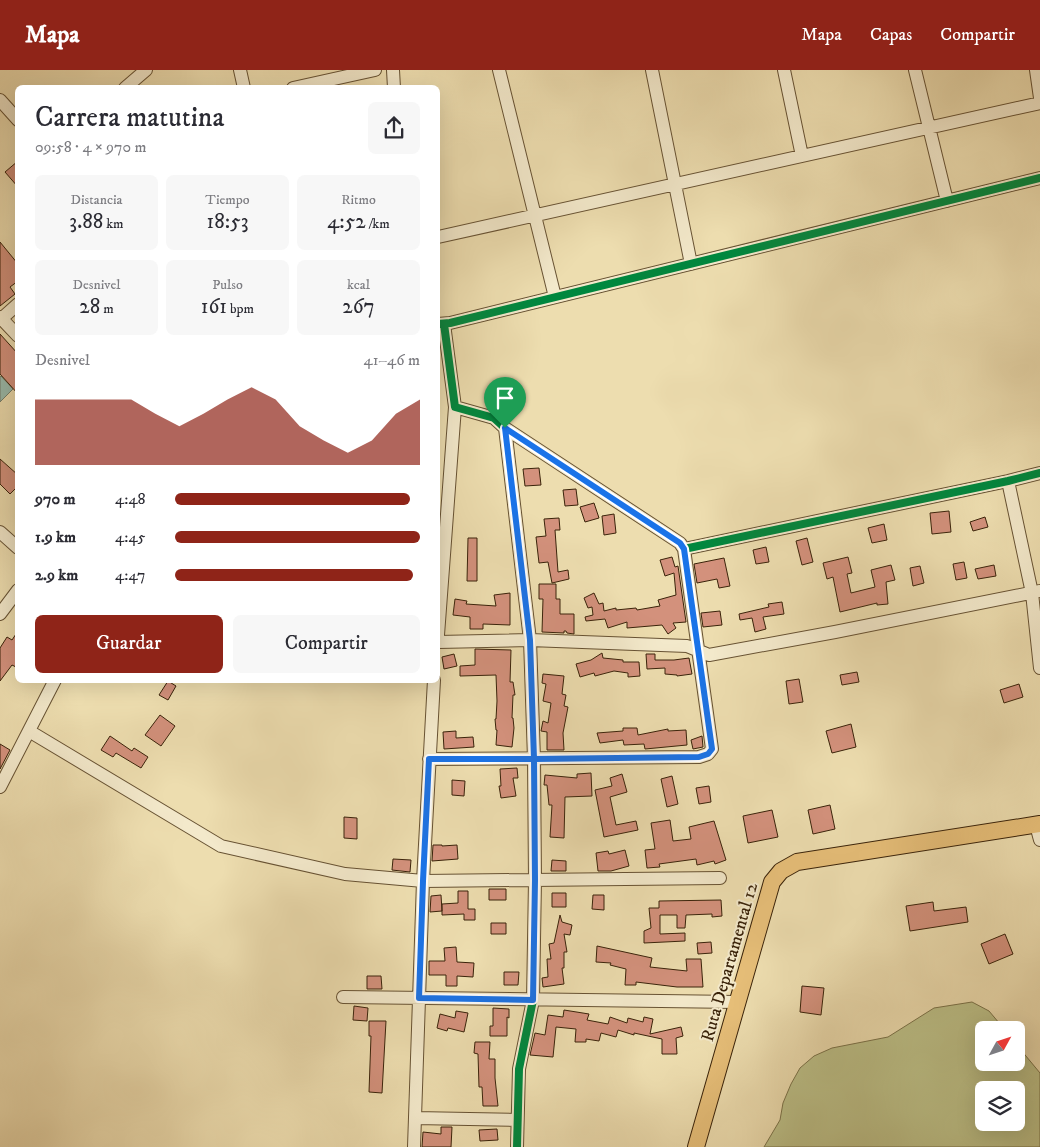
<!DOCTYPE html>
<html lang="es">
<head>
<meta charset="utf-8">
<style>
  :root { --surface:#fff; --page:#f7f7f7; --text:#2b2b33; --muted:#7c7c81; --accent:#8f2418 }
  body { margin:0; font-family:"IM FELL DW Pica",serif; background:var(--page); color:var(--text); height:100vh; display:flex; flex-direction:column; font-size:19px; white-space:nowrap }
  * { box-sizing:border-box; margin:0 }
  p { font-size:16px; color:var(--muted) }
  .icon { flex:none; width:28px; height:28px; fill:none; stroke:currentColor; stroke-width:2; stroke-linecap:round; stroke-linejoin:round }
  .map { position:relative; flex:1; overflow:hidden }
  .panel { position:absolute; left:15px; top:15px; width:425px; height:598px; display:flex; flex-direction:column; background:var(--surface); border-radius:8px; box-shadow:0 5px 20px #0002 }
  .panel>* { flex:none }
  .needle { width:32px; rotate:50deg }
  .fabs { position:absolute; left:975px; top:951px; display:grid; gap:10px }
  .fabs a { display:grid; place-items:center; width:50px; height:50px; border-radius:8px; background:var(--surface); box-shadow:0 5px 20px #0002; font-size:25px }
  .pin { position:absolute; display:grid; place-items:center; width:42px; height:42px; color:#fff; margin:-51px -21px; border-radius:50% 50% 50% 0; rotate:-45deg; box-shadow:0 0 5px #0007 }
  .pin .icon { rotate:45deg }
  .round { display:grid; place-items:center; flex:none; width:52px; height:52px; border-radius:8px; background:var(--page) }
  .headline { display:flex; align-items:center; justify-content:space-between; height:85px; padding:0 20px }
  h1 { font-size:28px; font-weight:600; line-height:38px }
  .figures { display:grid; grid-template-columns:repeat(3,1fr); gap:8px; height:85px; padding:5px 20px }
  .figures div { display:grid; align-content:center; border-radius:8px; background:var(--page); text-align:center }
  .figures b { font-size:21px; font-weight:600 }
  .figures small { font-size:14px; font-weight:400 }
  .figures p { font-size:14px }
  .chart { height:140px; padding:10px 20px }
  .chart p { display:flex; justify-content:space-between }
  .chart svg { width:100%; height:90px; margin-top:5px; fill:var(--accent); opacity:.7 }
  .button { display:flex; gap:10px; margin-top:auto; padding:10px 20px }
  .button a { flex:1; height:58px; border-radius:8px; background:var(--accent); color:#fff; font-size:20px; font-weight:600; line-height:58px; text-align:center }
  .button a+a { background:var(--page); color:var(--text) }
  ul { padding:0 20px; list-style:none; font-size:16px }
  li { display:grid; grid-template-columns:80px 60px 1fr; align-items:center; height:38px }
  li i { height:12px; border-radius:6px; background:var(--accent) }
  header { display:flex; align-items:center; gap:30px; box-sizing:border-box; height:70px; padding:0 25px; background:var(--accent); color:#fff }
  header strong { font-size:24px }
  nav { display:flex; gap:28px; margin-inline-start:auto; font-size:18px }
  .map>svg:first-child { display:block }
  .green { fill:#bcc088; stroke:#7b7249; fill-rule:evenodd }
  .water { fill:#99bbad; stroke:#737e6c }
  .building { fill:#d3917c; stroke:#3a230a }
  .lines { fill:none; stroke-linecap:round; stroke-linejoin:round }
  .minor-casing { stroke:#675233; stroke-width:14 }
  .major-casing { stroke:#3a230a; stroke-width:18 }
  .minor { stroke:#f3e9cb; stroke-width:12 }
  .major { stroke:#e6be78; stroke-width:16 }
  .cycleway-casing { stroke:#f3e9cb; stroke-width:11 }
  .cycleway { stroke:#00873e; stroke-width:8 }
  .route-casing { stroke:#fff; stroke-width:10 }
  .route { stroke:#1a73e8; stroke-width:6 }
  .labels { text-anchor:middle; stroke-width:4; stroke-linejoin:round; paint-order:stroke }
  .street-label { font-size:18px; fill:#3a230a; stroke:#f3e9cb }
</style>
</head>
<body>
<header>
<strong>Mapa</strong>
<nav><a>Mapa</a><a>Capas</a><a>Compartir</a></nav>
</header>
<div class="map">
<svg width="1040" height="1077" viewBox="0 0 1040 1077">
  <rect width="100%" height="100%" fill="#edddaf"/>
  <filter id="stains"><feTurbulence type="fractalNoise" baseFrequency=".004" numOctaves="4"/><feColorMatrix values="0 0 0 0 .2 0 0 0 0 .09 0 0 0 0 .02 0 0 0 .5 -.17"/></filter>
  <radialGradient id="worn" r=".72"><stop offset=".6" stop-color="#630" stop-opacity="0"/><stop offset="1" stop-color="#630" stop-opacity=".3"/></radialGradient>
  <path class="green" d="M972,932l17,9 16,19h-21v32h32v-18l24,29v74h-276l16,-27 3,-17 8,-19 9,-16 14,-12 18,-8 56,-11 46,-29zM984,1020h32v32h-32z"/>
  <path class="water" d="M1,306l12,13 -13,13v-25z"/>
  <path class="building" d="M18,91v26l-13,-15z
    M0,172l18,22v17l-8,6 5,7 -15,12z
    M0,264l18,20v40l-18,-20z
    M0,389l18,16v11l-8,8 -10,-10z
    M539,398l2,17 -16,1 -2,-17z
    M576,419l2,16 -13,1 -2,-16z
    M594,433l5,15 -14,4 -5,-15z
    M949,441l2,21 -19,2 -2,-21z
    M614,444l2,19 -12,2 -2,-19z
    M985,447l3,10 -15,4 -3,-9z
    M559,448l1,12h-5l3,42 10,-2 1,9 -17,4 -4,-21 -9,1 -3,-26 10,-1 -2,-17z
    M884,454l3,16 -15,3 -4,-15z
    M468,468h9v43h-10z
    M807,468l6,24 -11,3 -6,-24z
    M766,477l3,15 -13,2 -3,-14z
    M672,487l3,10 3,-1 8,56 -13,1 3,5 -8,6 -6,-9 -35,3v-6l-19,6 -3,-9 -19,2 -1,-4 8,-2 -1,-8 -4,1 -4,-10 10,-5 5,11 4,-1 1,8 12,-3v2l20,-2 1,2 23,-4 -2,-6 18,-5 -2,-22 -9,3 -5,-16z
    M848,487l4,16 -5,1 4,19 24,-6 -4,-17 20,-5 4,15 -9,2 2,22 -11,1v-2l-37,9 -7,-35 -6,2 -4,-16z
    M724,488l6,28 -11,2 -2,-9 -20,4 -3,-19z
    M964,492l3,16 -11,2 -3,-16z
    M994,495l2,11 -18,3 -3,-10z
    M920,496l4,17 -11,3 -3,-18z
    M539,514h17v15h4v15h14v20l-7,-1 -1,-2h-2v2l-22,-1 1,-33h-4z
    M510,523v32l-27,-1v5h-13v-12l-17,-2 2,-16 12,2 -1,3 30,2 -2,-11z
    M782,532l2,12 -21,3 3,12 -11,3 -3,-14 -12,2 -1,-6 30,-7 -1,-3z
    M720,541l2,14 -19,2 -2,-14z
    M18,561v37l-6,-3 -12,16v-33l7,-11 5,3z
    M475,579l36,1 -1,32h3l2,13h-2l-1,23h1l1,10 -2,19 -16,-2 1,-15h-1l-1,-11h1l1,-18 -1,-26 -36,1v-10l15,-1z
    M602,583l1,5 20,2v2h16l1,14 -12,1v-4l-14,-2 -19,5 -1,-3 -14,4 -4,-13 15,-4z
    M454,584l3,12 -13,3 -2,-12z
    M646,584h9v6h19l15,-2 3,16 -15,2v-1l-12,-1v-6l-18,1z
    M857,602l2,10 -17,3 -2,-10z
    M543,604l21,2 -2,18 4,1 -2,11 4,1 -5,26 1,17h-17v-18l-6,-1 2,-10 5,2 3,-20 -8,-2 3,-17 -4,-1z
    M799,609l4,23 -14,2 -3,-23z
    M168,611l8,5 -8,14 -9,-5z
    M1019,614l4,13 -19,6 -4,-13z
    M160,645l15,11 -14,20 -16,-11z
    M851,654l5,23 -24,6 -6,-22z
    M623,658h14l1,7 30,-6v2l18,-1 1,15 -42,4 -1,-5 -20,1 -1,-5 -23,3 -3,-10 26,-2z
    M456,661v7l17,-1 1,10 -30,2 -1,-17z
    M110,666l22,15 2,-3 14,9 -7,11 -25,-15 -3,4 -12,-7z
    M702,666l1,11 -10,2 -2,-9z
    M0,674l10,6 -10,19z
    M517,698l1,10h-5l3,18 -15,2 -2,-12h2l-1,-17z
    M591,703l1,23 -27,1 -1,41 -14,-1 2,-32h-3l-2,-20h-3l1,-10 32,3v-4z
    M622,704l5,18 -17,5 6,28 20,-4 2,9 -34,7 -9,-47 17,-4 -2,-8z
    M672,706l6,28 -11,3 -6,-28z
    M452,710l13,1 -1,15 -12,-1z
    M709,716l2,16 -12,2 -3,-16z
    M830,735l5,24 -22,5 -5,-24z
    M772,740l6,27 -30,6 -5,-27z
    M344,747l13,1v21l-13,-1z
    M670,750l3,21 18,-2 -2,-12 25,-6 12,39 -11,4 -1,-3 -17,4 -1,-6 -37,5 1,3 -13,1 -2,-18 10,-1 -4,-26z
    M433,775h9v1l15,-1 1,14 -26,2z
    M625,780l4,16 -18,5h-13l-2,-18 12,-2 1,3z
    M393,789l18,1 -1,12 -18,-2z
    M552,790l14,1v10h-15z
    M489,819h17v11h-17z
    M458,821h10v18h7v11h-11v-6l-22,1v-11l16,-1z
    M552,823h14v14h-14z
    M441,825l1,16 -12,1 1,-16z
    M593,825h11v15l-12,-1z
    M721,830l1,16 -10,1v-3l-26,1 -1,13h-8v-13h-17v19l25,-1v8l-41,2v-12l7,-3 -2,-20h10v-7z
    M933,832l1,9 32,-4 2,15 -58,9 -4,-25z
    M560,845l2,7 10,3 -2,10 -6,-1 3,18h-3v16h-2l2,16 -21,3 -1,-9 6,-1 -1,-18h4l-2,-15 5,-1z
    M491,853h15v11h-15z
    M1005,864l8,20 -24,10 -8,-20z
    M711,872l1,11 -14,1 -1,-11z
    M597,876l55,12 -2,9 37,4 -1,-12h15l2,28h-26l-41,-5v3h-11l1,-16 -16,-4 1,-2 -15,-1z
    M456,877l1,15 17,1 -1,14 -16,-1v10h-11v-11h-17v-14h16l-1,-13z
    M504,902h15l-1,13h-14z
    M367,906h14l1,13h-15z
    M802,916l22,2 -3,27 -21,-3z
    M354,936l14,2 -1,13 -14,-1z
    M493,938l16,1v9l-2,-1v19h-17v-10h3z
    M564,940l25,4 -2,6 21,4 2,-7 17,6 1,-5 15,4 1,-5 9,2 -3,15 31,-7 2,9 -7,2 1,16h-15v-15l-28,-6v2l-16,-5 -2,7 -15,-4 -2,8 -13,-2v3h-11l1,-13 -20,-2 -3,30 -23,-2 5,-22 10,2 3,-20 15,2z
    M456,941l12,2 -4,19 -16,-4 -1,3 -10,-3 3,-14 15,4z
    M369,951h17l-4,72 -13,-1 2,-56h-2z
    M475,972h15l-1,17h6v19l3,28h-15l-1,-19h-3l-1,-33 -4,-1z
    M441,1057h11l-1,20h-29l1,-15 18,2z
    M497,1059l1,11 -18,1 -1,-11z"/>
  <g class="lines">
    <defs>
      <path id="minor" d="M240,0l4,18
        M393,0l1,18
        M499,0l56,227
        M652,0l39,194
        M784,0l18,86
        M915,0l32,131
        M1036,0l4,28
        M125,18l21,-18
        M293,18l82,-18
        M0,30l18,20
        M438,167l602,-134
        M0,247l18,19
        M0,250l18,-16
        M438,254l12,-1 590,-145
        M505,358l25,212 4,119 1,121 -2,120 -14,69 -2,78
        M1008,411l24,112 8,75
        M0,462l18,16
        M684,479l324,-68 32,-8
        M0,544l18,-24
        M438,565l17,-228 -11,-83
        M438,572l92,-2 157,6 22,9 126,-23 205,-41
        M29,661l192,115 124,28 78,7 297,-3
        M429,689l270,-2 9,-3 4,-5 -28,-200 -4,-6 -175,-115 -11,-10 -39,-11
        M0,717l55,-107
        M1036,755l4,15
        M343,927l394,5
        M415,1048l102,2
        M414,1077l9,-266 11,-201"/>
      <path id="major" d="M696,1077l76,-265 9,-11 16,-9 243,-38"/>
    </defs>
    <use href="#minor" class="minor-casing"/>
    <use href="#major" class="major-casing"/>
    <use href="#minor" class="minor"/>
    <use href="#major" class="major"/>
    <defs>
      <path id="cycleway" d="M438,254l12,-1 590,-145
        M444,254l11,83 39,11 11,10 175,115 4,6 324,-68 32,-8
        M505,358l25,212 4,119 1,121 -2,120 -14,69 -2,78"/>
    </defs>
    <use href="#cycleway" class="cycleway-casing"/>
    <use href="#cycleway" class="cycleway"/>
  </g>
  <g class="lines">
    <defs>
      <path id="route" d="M505,358l25,212 4,119h-105l-6,122 -4,117 114,2 2,-120 -1,-121 165,-2 9,-3 4,-5 -28,-200 -4,-6 -175,-115"/>
    </defs>
    <use href="#route" class="route-casing"/>
    <use href="#route" class="route"/>
  </g>
  <g class="labels">
    <g class="street-label">
      <text transform="translate(729 892) rotate(-74)" y="6">Ruta Departamental 12</text>
    </g>
  </g>
  <rect width="100%" height="100%" filter="url(#stains)"/>
  <rect width="100%" height="100%" fill="url(#worn)"/>
</svg>
<div class="fabs">
<a><svg class="needle" viewBox="-14 -14 28 28"><path d="M0-13l5 13h-10z" fill="#e53935"/><path d="M0 13l5-13h-10z" fill="#7c7c81"/></svg></a>
<a><svg class="icon" aria-label="layers" viewBox="0 0 24 24"><path d="M12 4l9 5-9 5-9-5zM3 14l9 5 9-5"/></svg></a>
</div>
<div class="pin" style="left:505px;top:358px;background:#1e9e55"><svg class="icon" aria-label="arrive" viewBox="0 0 24 24"><path d="M6 21V4h12l-3 4 3 4H6"/></svg></div>
<section class="panel">
<div class="headline"><div><h1>Carrera matutina</h1><p>09:58 · 4 × 970 m</p></div><a class="round"><svg class="icon" aria-label="share" viewBox="0 0 24 24"><path d="M12 15V3M7 8l5-5 5 5M5 13v7h14v-7"/></svg></a></div>
<div class="figures">
<div><p>Distancia</p><b>3.88<small> km</small></b></div>
<div><p>Tiempo</p><b>18:53</b></div>
<div><p>Ritmo</p><b>4:52<small> /km</small></b></div>
</div>
<div class="figures">
<div><p>Desnivel</p><b>28<small> m</small></b></div>
<div><p>Pulso</p><b>161<small> bpm</small></b></div>
<div><p>kcal</p><b>267</b></div>
</div>
<div class="chart"><p><span>Desnivel</span>41–46 m</p>
<svg viewBox="0 0 160 44" preserveAspectRatio="none"><path d="M0 44V12L10 12L20 12L30 12L40 12L50 19L60 25L70 19L80 12L90 6L100 12L110 25L120 32L130 38L140 32L150 19L160 12V44z"/></svg>
</div>
<ul>
<li><b>970 m</b>4:48<i style="width:96%"></i></li>
<li><b>1.9 km</b>4:45<i style="width:100%"></i></li>
<li><b>2.9 km</b>4:47<i style="width:97%"></i></li>
</ul>
<div class="button"><a>Guardar</a><a>Compartir</a></div>
</section>
</div>
</body>
</html>
